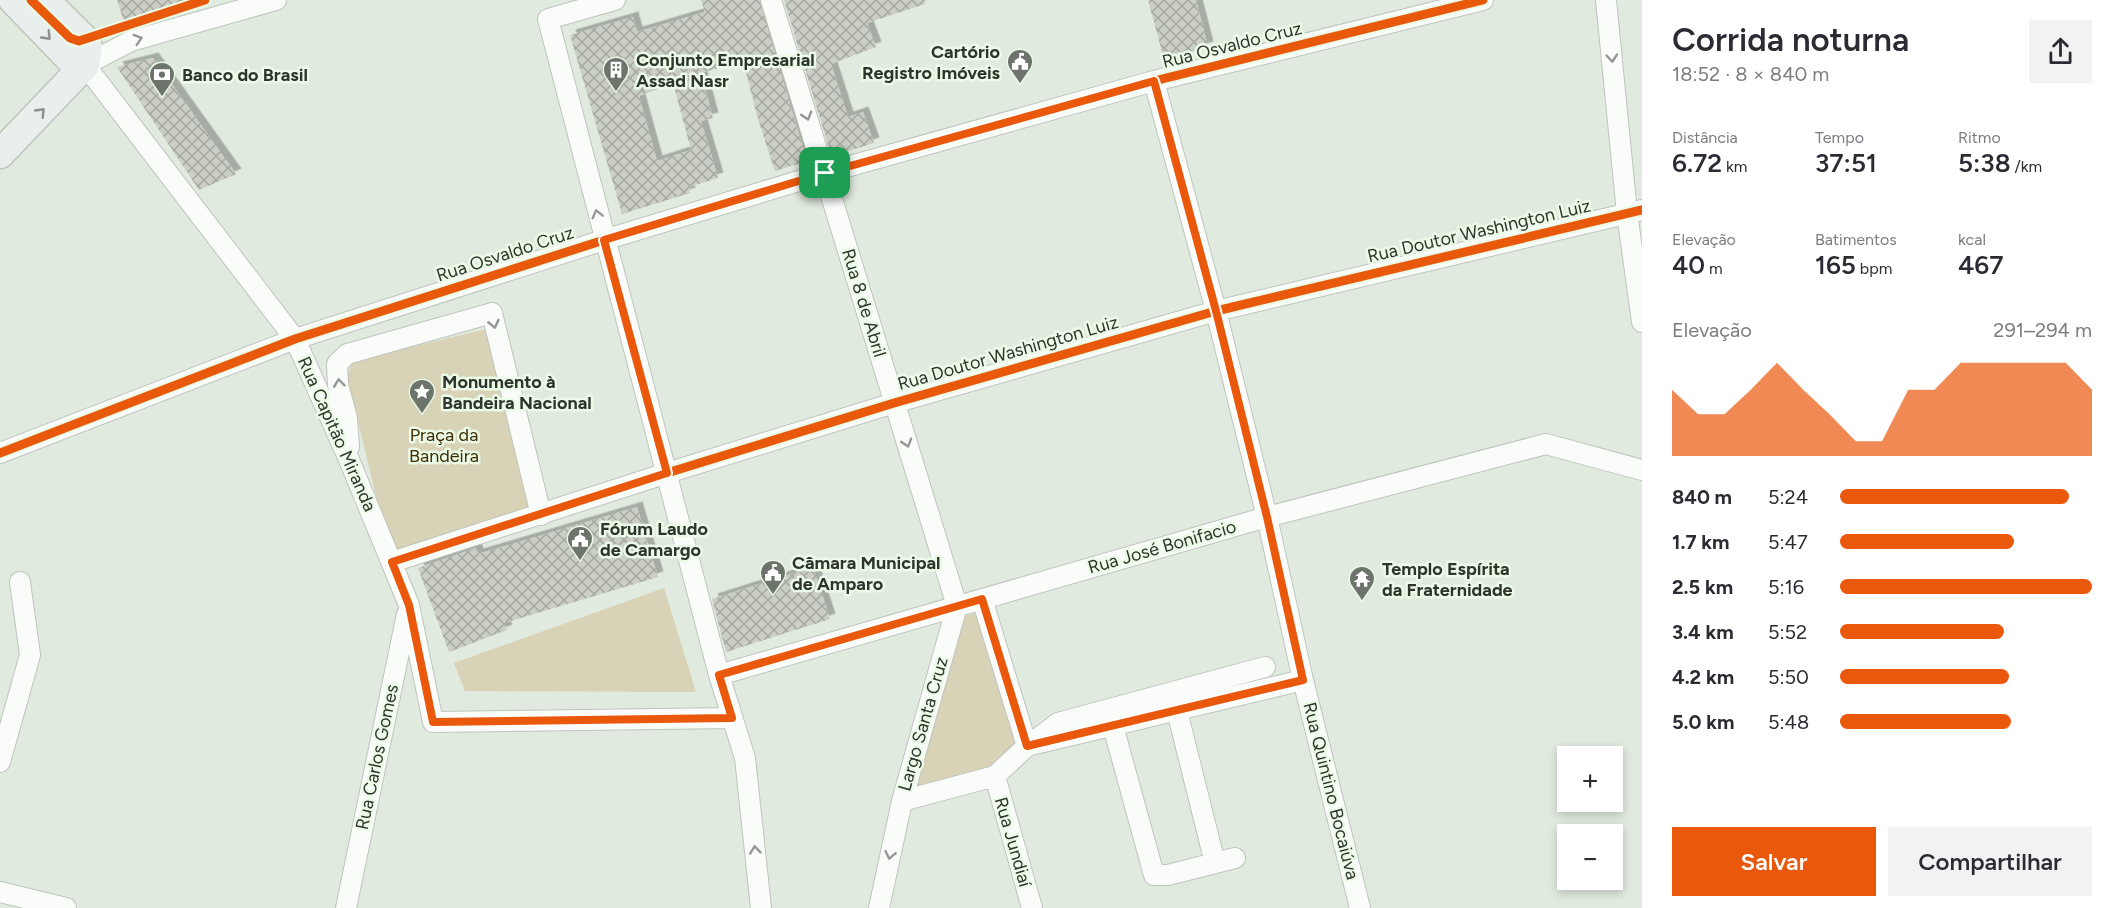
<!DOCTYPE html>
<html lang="pt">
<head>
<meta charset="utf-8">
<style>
  :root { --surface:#fff; --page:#f2f2f3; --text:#2b2b33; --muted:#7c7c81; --accent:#ea580c }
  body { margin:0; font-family:Figtree,sans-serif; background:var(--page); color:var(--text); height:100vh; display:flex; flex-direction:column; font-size:22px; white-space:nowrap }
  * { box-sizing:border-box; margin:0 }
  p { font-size:20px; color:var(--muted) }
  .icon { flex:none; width:33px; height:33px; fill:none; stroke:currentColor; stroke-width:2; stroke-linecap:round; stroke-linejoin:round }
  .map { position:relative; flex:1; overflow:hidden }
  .drawer { display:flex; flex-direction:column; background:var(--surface); width:480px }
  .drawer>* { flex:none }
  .controls { position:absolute; left:1557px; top:746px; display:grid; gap:12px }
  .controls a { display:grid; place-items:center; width:66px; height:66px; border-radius:0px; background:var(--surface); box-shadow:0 3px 9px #0003; font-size:30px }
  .pin { position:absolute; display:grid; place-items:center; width:51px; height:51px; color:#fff; margin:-26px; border-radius:12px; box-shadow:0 3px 9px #0006 }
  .round { display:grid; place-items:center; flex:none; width:63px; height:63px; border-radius:0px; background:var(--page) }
  .overview { display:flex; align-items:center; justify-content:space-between; height:102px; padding:0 30px }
  h1 { font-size:33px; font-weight:600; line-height:45px }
  .figures { display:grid; grid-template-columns:repeat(3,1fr); gap:9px; height:102px; padding:6px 30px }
  .figures div { display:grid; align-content:center }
  .figures b { font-size:26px; font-weight:600 }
  .figures small { font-size:16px; font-weight:400 }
  .figures p { font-size:16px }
  .chart { height:168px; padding:12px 30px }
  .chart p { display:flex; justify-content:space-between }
  .chart svg { width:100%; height:108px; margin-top:6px; fill:var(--accent); opacity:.7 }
  .action { display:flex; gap:12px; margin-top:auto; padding:12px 30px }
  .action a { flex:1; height:69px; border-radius:0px; background:var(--accent); color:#fff; font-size:24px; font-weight:600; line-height:69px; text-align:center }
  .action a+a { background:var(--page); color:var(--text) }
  ul { padding:0 30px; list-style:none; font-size:20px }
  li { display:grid; grid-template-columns:96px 72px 1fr; align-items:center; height:45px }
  li i { height:15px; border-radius:8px; background:var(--accent) }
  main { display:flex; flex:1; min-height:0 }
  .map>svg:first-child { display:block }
  .green { fill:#d8d2b6 }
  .building { fill:url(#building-cross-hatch); fill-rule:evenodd; filter:url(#shadow) }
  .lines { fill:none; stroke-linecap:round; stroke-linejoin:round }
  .street-casing { stroke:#bec5bd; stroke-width:22 }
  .secondary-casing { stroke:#bec5bd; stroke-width:31 }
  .street { stroke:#fafcfa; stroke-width:20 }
  .secondary { stroke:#e9efec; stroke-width:28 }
  .cycleway-casing { stroke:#ebfbe8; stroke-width:13 }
  .cycleway { stroke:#e8590c; stroke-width:9 }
  .oneway { stroke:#8c928c }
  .oneway2 { stroke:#949894 }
  .route-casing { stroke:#fff; stroke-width:12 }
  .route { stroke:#ea580c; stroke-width:8 }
  .labels { text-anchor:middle; stroke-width:5; stroke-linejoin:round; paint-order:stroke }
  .street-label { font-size:18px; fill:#2f352d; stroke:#ebfbe8 }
  .poi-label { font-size:18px; font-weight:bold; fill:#2f352d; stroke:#ebfbe8; text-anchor:start }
  .park-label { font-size:18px; fill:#3e2d00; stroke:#ebfbe8 }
</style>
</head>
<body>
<main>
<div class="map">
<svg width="1642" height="908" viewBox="0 0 1642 908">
  <defs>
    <pattern id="building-cross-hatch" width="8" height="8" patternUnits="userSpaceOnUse" patternTransform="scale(1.5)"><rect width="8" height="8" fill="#cacec5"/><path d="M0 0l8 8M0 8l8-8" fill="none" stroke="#a4a8a0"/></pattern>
    <filter id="shadow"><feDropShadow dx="5.5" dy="-5.5" stdDeviation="0" flood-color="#0004"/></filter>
  </defs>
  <rect width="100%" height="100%" fill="#e1eadf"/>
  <path class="green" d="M495,327l46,188 -149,47 -45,-186 6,-15z
    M664,588l32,104 -231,-1 -11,-28z
    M977,613l47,136 -29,27 -90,15 59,-175z"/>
  <path class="building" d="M117,0h72l1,4 -65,21z
    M701,0h58l48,161 -32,10 -17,-52 -15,-58 -42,12 12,45 -12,3 17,57 -29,9 1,6 -68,21 -52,-179 63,-18 4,15 68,-20zM673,83l18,67 -34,11 -18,-65z
    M784,0h140l1,4 -58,19 9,24 -45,17 17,53 15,-5 11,31 -35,11 -10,-6z
    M1148,0h48l12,47 -44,12z
    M153,58l83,116 -37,16 -82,-123z
    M637,507l21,70 -154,46 3,7 -58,22 -31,-84 58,-20 2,6z
    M813,567l17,52 -104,33 -14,-53z"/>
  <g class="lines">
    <defs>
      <path id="street" d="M276,0l-145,41 -46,24 210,274 55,123 59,143 24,117 299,-4
        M615,0l-67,19 171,656 26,83 16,150
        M771,0l186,606 -55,195 -23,107
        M1606,0l21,213 15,109
        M1154,81l62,230 51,206 36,163 57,228
        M349,447l-2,-29 -9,-33 -1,-21 10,-10 145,-41 49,202
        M0,453l295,-114 309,-99 221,-67 329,-92 329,-81
        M392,562l275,-89 227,-70 322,-92 426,-101
        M982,599l45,147
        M719,675l548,-158 279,-73 96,26
        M1177,711l38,152
        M1113,726l41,149h14l67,-17
        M1035,744l268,-64
        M0,762l30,-107 -10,-73
        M995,776l37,132
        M902,801l93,-25 29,-27 34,-26 207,-56
        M0,892l66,16
        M346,908l61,-294"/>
      <path id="secondary" d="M13,0l57,59 15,6
        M45,0l39,39 4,8 -3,18
        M0,154l85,-89"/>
    </defs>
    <use href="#street" class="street-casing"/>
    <use href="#secondary" class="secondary-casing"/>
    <use href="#street" class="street"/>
    <use href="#secondary" class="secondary"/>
    <defs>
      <path id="cycleway" d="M31,0l39,38 9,3 126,-41
        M0,453l295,-114 309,-99 221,-67 329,-92 329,-81
        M392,562l275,-89 227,-70 322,-92 426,-101"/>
    </defs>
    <use href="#cycleway" class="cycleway-casing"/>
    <use href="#cycleway" class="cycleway"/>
  </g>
  <defs><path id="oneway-chevron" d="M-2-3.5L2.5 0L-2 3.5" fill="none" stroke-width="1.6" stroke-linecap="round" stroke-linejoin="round" transform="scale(1.5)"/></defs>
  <g class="oneway">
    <use href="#oneway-chevron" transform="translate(47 36) rotate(46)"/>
    <use href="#oneway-chevron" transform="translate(41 112) rotate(-46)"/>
  </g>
  <g class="oneway2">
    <use href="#oneway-chevron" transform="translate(138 39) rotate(-18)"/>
    <use href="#oneway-chevron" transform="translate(1612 58) rotate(85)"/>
    <use href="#oneway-chevron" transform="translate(807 116) rotate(73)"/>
    <use href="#oneway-chevron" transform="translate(597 214) rotate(-104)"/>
    <use href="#oneway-chevron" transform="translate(494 324) rotate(77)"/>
    <use href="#oneway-chevron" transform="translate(339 383) rotate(-97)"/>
    <use href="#oneway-chevron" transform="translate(907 443) rotate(73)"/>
    <use href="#oneway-chevron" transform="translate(755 850) rotate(-96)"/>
    <use href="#oneway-chevron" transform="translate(890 855) rotate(102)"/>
  </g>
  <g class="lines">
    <defs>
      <path id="route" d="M1154,81l62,230 51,206 36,163 -276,66 -45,-147 -263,76 13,43 -299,4 -24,-117 -17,-43 275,-89 -63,-233 221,-67z"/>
    </defs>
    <use href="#route" class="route-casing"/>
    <use href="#route" class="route"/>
  </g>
  <defs>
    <symbol id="civic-pin" viewBox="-11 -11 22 30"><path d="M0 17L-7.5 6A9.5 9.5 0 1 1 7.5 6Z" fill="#6d746b" stroke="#ebfbe8"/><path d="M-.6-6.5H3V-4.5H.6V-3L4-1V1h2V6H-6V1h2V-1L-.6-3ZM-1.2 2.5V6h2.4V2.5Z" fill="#fff"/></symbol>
    <symbol id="building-pin" viewBox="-11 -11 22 30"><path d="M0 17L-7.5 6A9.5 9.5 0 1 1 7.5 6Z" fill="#6d746b" stroke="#ebfbe8"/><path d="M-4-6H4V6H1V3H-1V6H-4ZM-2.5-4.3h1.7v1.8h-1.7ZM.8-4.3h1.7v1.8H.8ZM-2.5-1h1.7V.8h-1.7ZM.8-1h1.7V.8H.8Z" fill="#fff"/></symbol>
    <symbol id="bank-pin" viewBox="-11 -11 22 30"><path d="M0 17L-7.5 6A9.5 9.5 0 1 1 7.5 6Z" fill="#6d746b" stroke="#ebfbe8"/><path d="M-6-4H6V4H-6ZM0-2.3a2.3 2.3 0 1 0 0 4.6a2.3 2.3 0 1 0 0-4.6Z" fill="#fff"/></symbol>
    <symbol id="sight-pin" viewBox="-11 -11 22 30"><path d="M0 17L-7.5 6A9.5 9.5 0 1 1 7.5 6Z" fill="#6d746b" stroke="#ebfbe8"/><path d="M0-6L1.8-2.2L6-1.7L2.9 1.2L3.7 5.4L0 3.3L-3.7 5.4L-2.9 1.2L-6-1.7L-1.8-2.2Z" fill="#fff"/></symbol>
    <symbol id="temple-pin" viewBox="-11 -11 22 30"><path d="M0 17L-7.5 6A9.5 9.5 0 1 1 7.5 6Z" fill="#6d746b" stroke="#ebfbe8"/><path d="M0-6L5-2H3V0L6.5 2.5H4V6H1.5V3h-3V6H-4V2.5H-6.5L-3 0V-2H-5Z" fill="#fff"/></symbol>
  </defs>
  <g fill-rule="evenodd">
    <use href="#civic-pin" x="1005" y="47" width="30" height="40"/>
    <use href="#building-pin" x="601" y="55" width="30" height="40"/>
    <use href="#bank-pin" x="147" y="60" width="30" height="40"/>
    <use href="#sight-pin" x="407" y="377" width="30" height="40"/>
    <use href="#civic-pin" x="565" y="524" width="30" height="40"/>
    <use href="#civic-pin" x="758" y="558" width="30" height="40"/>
    <use href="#temple-pin" x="1347" y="564" width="30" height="40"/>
  </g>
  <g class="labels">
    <g class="street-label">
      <text transform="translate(1232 45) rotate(-14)" y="6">Rua Osvaldo Cruz</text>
      <text transform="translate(1479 231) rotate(-13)" y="6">Rua Doutor Washington Luiz</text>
      <text transform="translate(505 254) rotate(-18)" y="6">Rua Osvaldo Cruz</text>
      <text transform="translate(864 303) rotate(73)" y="6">Rua 8 de Abril</text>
      <text transform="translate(1008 353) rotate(-16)" y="6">Rua Doutor Washington Luiz</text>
      <text transform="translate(337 434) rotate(66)" y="6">Rua Capitão Miranda</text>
      <text transform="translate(1162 547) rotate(-16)" y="6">Rua José Bonifacio</text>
      <text transform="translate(923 724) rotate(-74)" y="6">Largo Santa Cruz</text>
      <text transform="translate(377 757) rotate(-78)" y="6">Rua Carlos Gomes</text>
      <text transform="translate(1331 791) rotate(76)" y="6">Rua Quintino Bocaiúva</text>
      <text transform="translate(1013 842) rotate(74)" y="6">Rua Jundiaí</text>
    </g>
    <g class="poi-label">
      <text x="1000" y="58" text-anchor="end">Cartório<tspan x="1000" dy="21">Registro Imóveis</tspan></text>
      <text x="636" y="66">Conjunto Empresarial<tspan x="636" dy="21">Assad Nasr</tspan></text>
      <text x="182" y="81">Banco do Brasil</text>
      <text x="442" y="388">Monumento à<tspan x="442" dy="21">Bandeira Nacional</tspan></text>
      <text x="600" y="535">Fórum Laudo<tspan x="600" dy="21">de Camargo</tspan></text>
      <text x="792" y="569">Câmara Municipal<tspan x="792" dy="21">de Amparo</tspan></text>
      <text x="1382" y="575">Templo Espírita<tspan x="1382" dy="21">da Fraternidade</tspan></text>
    </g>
    <g class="park-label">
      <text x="444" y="441">Praça da<tspan x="444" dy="21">Bandeira</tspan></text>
    </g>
  </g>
</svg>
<div class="controls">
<a>+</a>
<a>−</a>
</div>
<div class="pin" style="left:825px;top:173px;background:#1e9e55"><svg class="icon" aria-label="arrive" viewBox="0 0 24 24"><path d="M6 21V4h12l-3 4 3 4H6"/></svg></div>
</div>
<section class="drawer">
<div class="overview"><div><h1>Corrida noturna</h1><p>18:52 · 8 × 840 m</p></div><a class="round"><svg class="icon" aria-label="share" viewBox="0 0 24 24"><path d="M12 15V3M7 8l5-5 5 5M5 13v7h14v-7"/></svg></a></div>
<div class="figures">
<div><p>Distância</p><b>6.72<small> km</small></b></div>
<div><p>Tempo</p><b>37:51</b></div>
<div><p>Ritmo</p><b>5:38<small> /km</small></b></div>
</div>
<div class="figures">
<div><p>Elevação</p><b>40<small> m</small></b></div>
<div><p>Batimentos</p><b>165<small> bpm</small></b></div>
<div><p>kcal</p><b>467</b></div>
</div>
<div class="chart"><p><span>Elevação</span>291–294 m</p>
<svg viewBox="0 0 160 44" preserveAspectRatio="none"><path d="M0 44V17L10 27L20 27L30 17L40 6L50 17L60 27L70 38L80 38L90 17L100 17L110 6L120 6L130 6L140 6L150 6L160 17V44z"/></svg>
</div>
<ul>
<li><b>840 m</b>5:24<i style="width:91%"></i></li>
<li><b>1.7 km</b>5:47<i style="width:69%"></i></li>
<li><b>2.5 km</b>5:16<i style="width:100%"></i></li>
<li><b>3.4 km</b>5:52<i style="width:65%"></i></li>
<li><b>4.2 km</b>5:50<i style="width:67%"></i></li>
<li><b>5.0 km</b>5:48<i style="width:68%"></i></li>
</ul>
<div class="action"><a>Salvar</a><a>Compartilhar</a></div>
</section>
</main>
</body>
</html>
